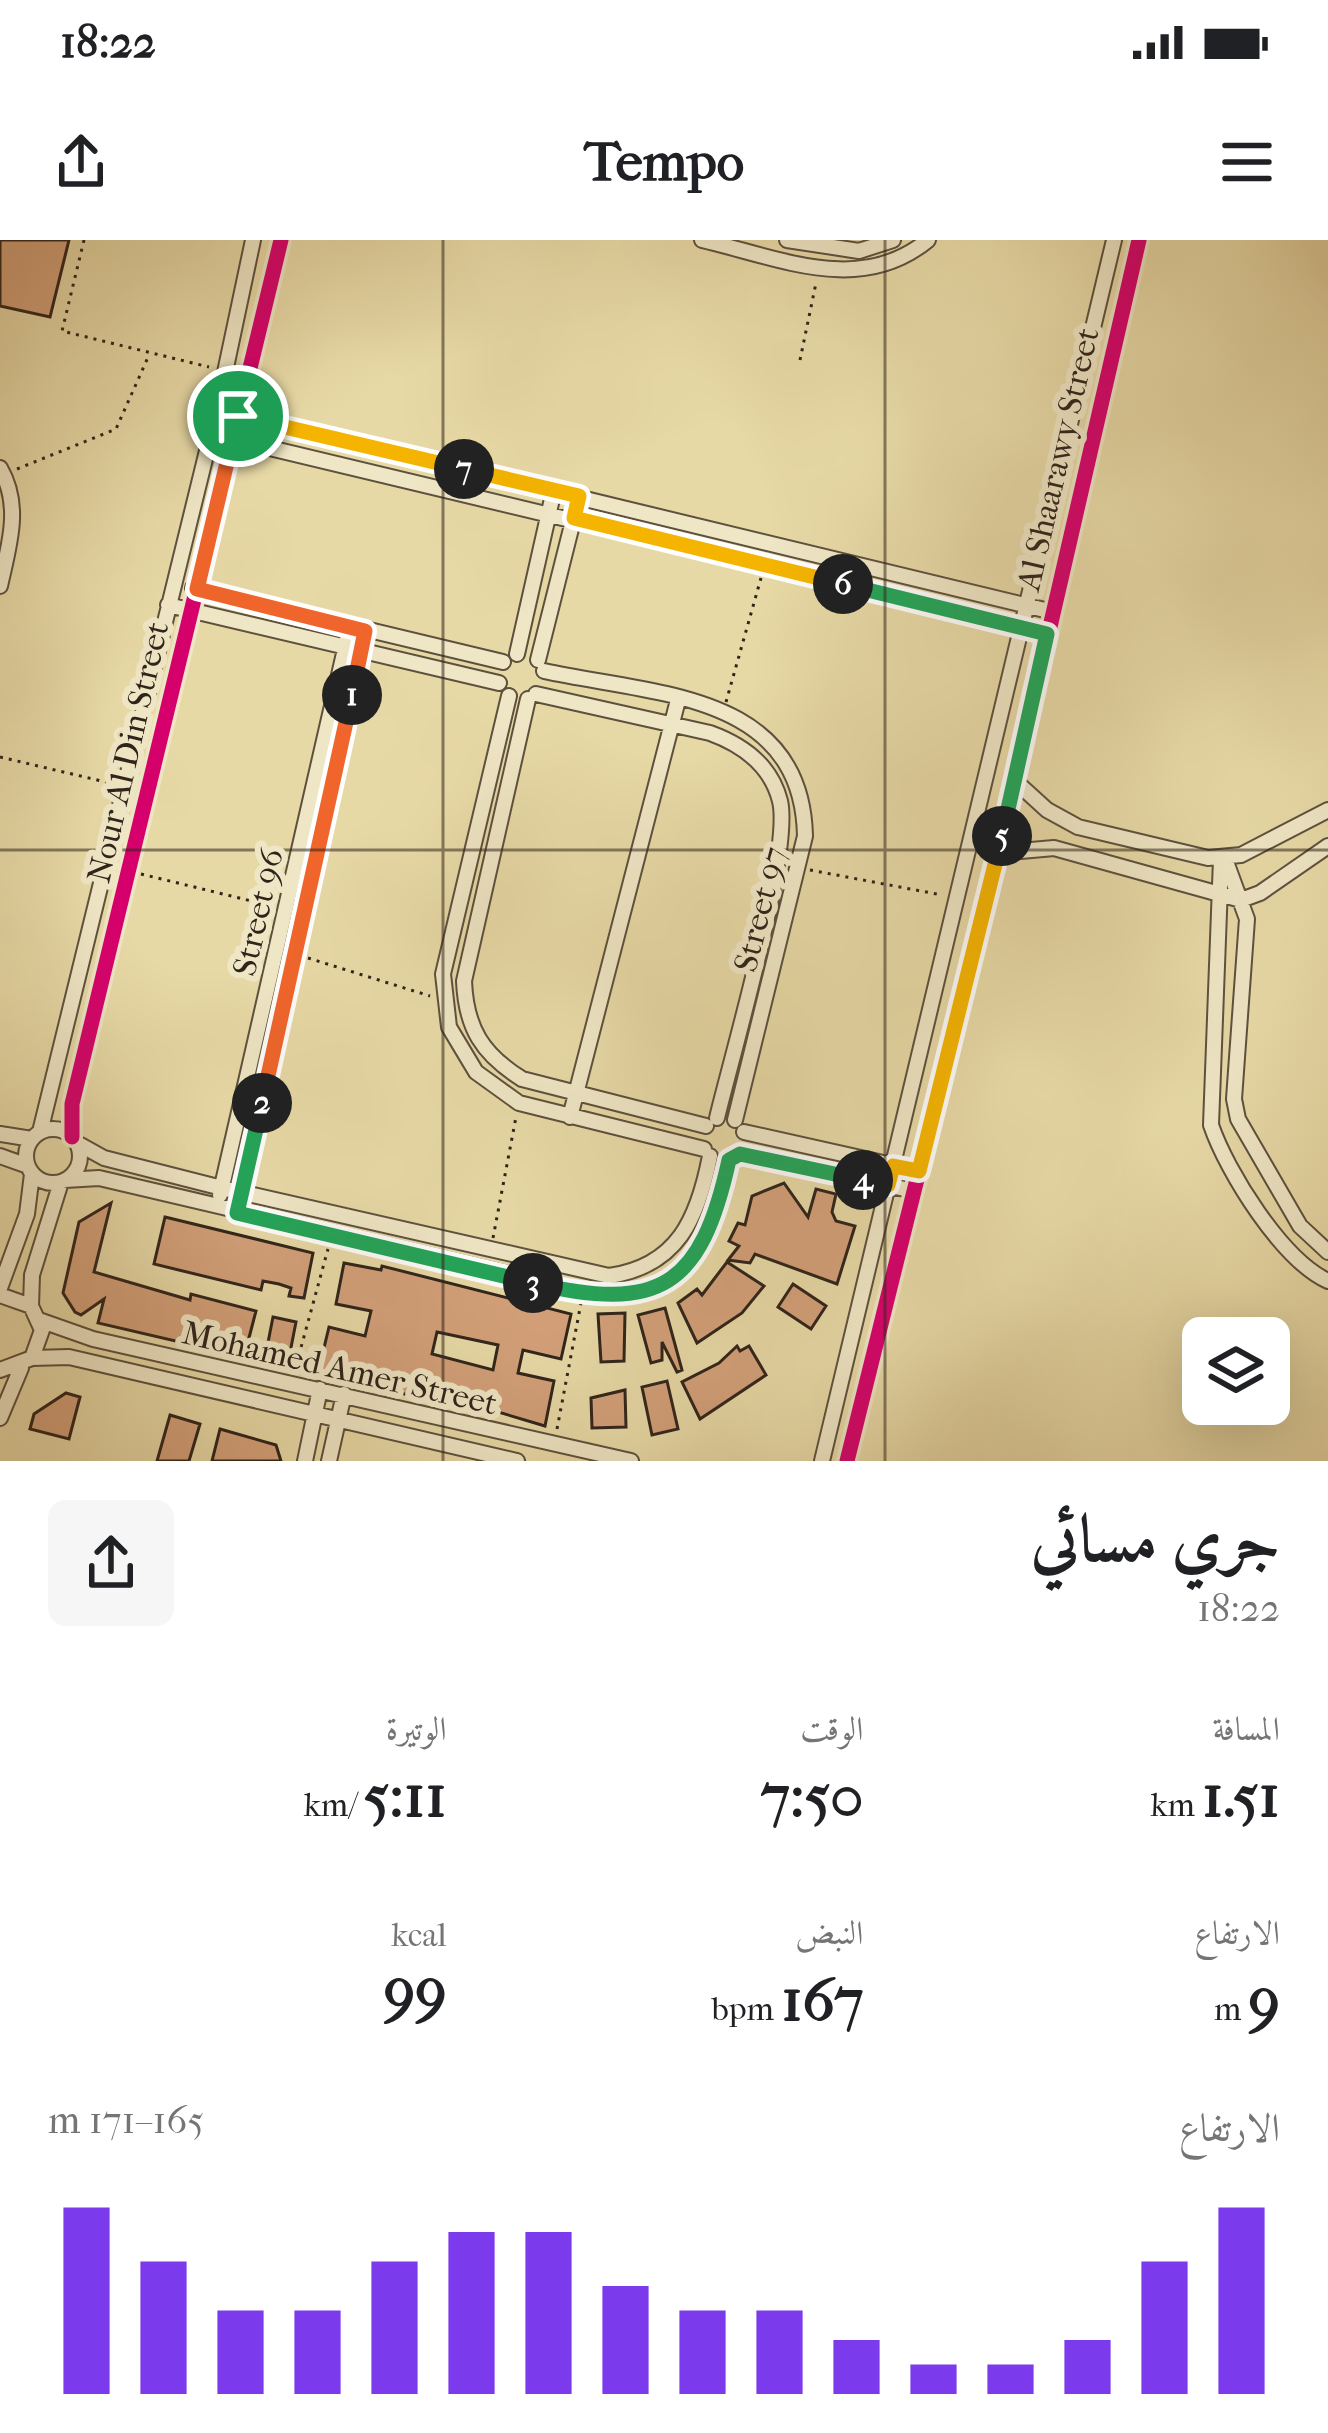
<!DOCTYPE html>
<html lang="ar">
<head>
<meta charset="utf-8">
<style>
  :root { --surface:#fff; --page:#f6f6f6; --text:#202124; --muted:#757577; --accent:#7c3aed }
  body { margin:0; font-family:"IM FELL French Canon",Amiri,serif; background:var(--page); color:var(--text); direction:rtl; height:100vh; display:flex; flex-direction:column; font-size:45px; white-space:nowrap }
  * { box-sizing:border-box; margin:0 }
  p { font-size:39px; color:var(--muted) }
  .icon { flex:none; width:66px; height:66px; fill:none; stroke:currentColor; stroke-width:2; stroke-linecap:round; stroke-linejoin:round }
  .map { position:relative; height:1221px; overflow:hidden; direction:ltr }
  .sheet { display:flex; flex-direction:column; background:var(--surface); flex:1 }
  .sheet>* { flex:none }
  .tools { position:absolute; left:1182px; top:1077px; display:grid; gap:24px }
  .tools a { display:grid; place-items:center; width:108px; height:108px; border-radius:18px; background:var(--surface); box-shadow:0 12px 48px #0002; font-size:60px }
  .pin { position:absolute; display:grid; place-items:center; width:102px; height:102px; color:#fff; margin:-51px; border:6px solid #fff; border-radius:50%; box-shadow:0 3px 12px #0007 }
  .km { position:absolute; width:60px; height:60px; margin:-30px; border-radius:50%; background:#222; color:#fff; font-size:33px; line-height:60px; text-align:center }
  .round { display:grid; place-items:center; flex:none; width:126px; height:126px; border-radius:18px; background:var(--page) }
  .headline { display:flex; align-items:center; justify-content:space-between; height:204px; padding:0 48px }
  h1 { font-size:66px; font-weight:700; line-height:90px }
  .metrics { display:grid; grid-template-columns:repeat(3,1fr); gap:18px; height:204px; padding:12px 48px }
  .metrics div { display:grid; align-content:center }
  .metrics b { font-size:60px; font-weight:700 }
  .metrics small { font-size:33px; font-weight:400 }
  .metrics p { font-size:33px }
  .chart { height:336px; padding:24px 48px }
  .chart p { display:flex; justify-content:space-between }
  .chart svg { width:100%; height:216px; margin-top:12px; stroke:var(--accent); stroke-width:6 }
  .status { display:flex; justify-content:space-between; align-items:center; height:84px; padding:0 60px; background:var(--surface); direction:ltr }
  .status svg { height:33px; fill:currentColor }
  header { display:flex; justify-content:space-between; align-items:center; height:156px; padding:0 48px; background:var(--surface); font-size:54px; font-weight:700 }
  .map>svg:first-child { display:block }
  .building { fill:#d3a079; stroke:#2f241b; stroke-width:3; fill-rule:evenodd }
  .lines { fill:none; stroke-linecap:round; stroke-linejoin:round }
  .minor-casing { stroke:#5d513e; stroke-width:18 }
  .path { stroke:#2f241b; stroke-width:3; stroke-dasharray:3 6; stroke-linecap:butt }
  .minor { stroke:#efe6c5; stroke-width:14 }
  .cycleway-casing { stroke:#efe6c5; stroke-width:22 }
  .cycleway { stroke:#d6006c; stroke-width:15 }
  .split-1-casing { stroke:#fff; stroke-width:24 }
  .split-2-casing { stroke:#fff; stroke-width:24 }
  .split-3-casing { stroke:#fff; stroke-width:24 }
  .split-4-casing { stroke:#fff; stroke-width:24 }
  .split-5-casing { stroke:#fff; stroke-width:24 }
  .split-6-casing { stroke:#fff; stroke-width:24 }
  .split-7-casing { stroke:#fff; stroke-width:24 }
  .split-8-casing { stroke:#fff; stroke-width:24 }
  .split-1 { stroke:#f0652b; stroke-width:15 }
  .split-2 { stroke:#f0652b; stroke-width:15 }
  .split-3 { stroke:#22a559; stroke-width:15 }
  .split-4 { stroke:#22a559; stroke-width:15 }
  .split-5 { stroke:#f5b400; stroke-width:15 }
  .split-6 { stroke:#22a559; stroke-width:15 }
  .split-7 { stroke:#f5b400; stroke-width:15 }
  .split-8 { stroke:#f5b400; stroke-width:15 }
  .grid { fill:none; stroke:#2f241b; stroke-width:3; stroke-opacity:0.55 }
  .labels { text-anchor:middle; stroke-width:12; stroke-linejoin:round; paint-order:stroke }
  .street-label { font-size:33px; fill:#2f241b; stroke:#efe6c5 }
</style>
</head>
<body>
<div class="status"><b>18:22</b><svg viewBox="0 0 49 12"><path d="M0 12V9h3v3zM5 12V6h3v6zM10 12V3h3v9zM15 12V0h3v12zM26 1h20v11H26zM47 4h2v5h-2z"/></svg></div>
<header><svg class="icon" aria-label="menu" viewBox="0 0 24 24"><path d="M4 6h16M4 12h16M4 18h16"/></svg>Tempo<svg class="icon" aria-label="share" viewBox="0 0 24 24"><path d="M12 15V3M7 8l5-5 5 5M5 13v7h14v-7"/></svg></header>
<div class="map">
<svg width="1328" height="1221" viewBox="0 0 1328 1221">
  <rect width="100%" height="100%" fill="#e7d9a6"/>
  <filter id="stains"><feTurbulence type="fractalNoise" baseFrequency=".00167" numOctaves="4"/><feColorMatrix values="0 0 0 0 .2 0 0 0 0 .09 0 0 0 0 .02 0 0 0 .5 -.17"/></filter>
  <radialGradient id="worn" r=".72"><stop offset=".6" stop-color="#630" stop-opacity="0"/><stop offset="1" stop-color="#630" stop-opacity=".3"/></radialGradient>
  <path class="building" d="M0,0h69l-19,77 -50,-11z
    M784,943l24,34 8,-28 20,5 -4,18 4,9 19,5 -18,58 -82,-30 -5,9 -22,-3 11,-14 -10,-5 9,-18 7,2 7,-29z
    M111,963l-17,69 96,28 1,-6 65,17 -12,46 -146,-34 6,-24 -23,16 -6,-3 -12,-19 16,-71z
    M165,977l148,36 -9,45 -15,-2 2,-8 -12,-4 -16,-3 -2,9 -107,-26z
    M727,1022l37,24 -22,27 -45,30 -19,-40 19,-14 5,6z
    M344,1023l37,7 1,-4 189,48 -10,45 -38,-9 -5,23 36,8 -9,45 -77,-23 -2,6 -148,-36 11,-46 36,9 6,-25 -35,-7zM437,1092l61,13 -5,25 -61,-16z
    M793,1044l33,22 -15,23 -33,-22z
    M665,1068l17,62 -5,2 -15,-30v18l-11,3 -13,-48z
    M625,1073l-1,48 -23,1 -3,-48z
    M273,1077l23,5 -9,46 -23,-5z
    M737,1106l3,5 9,-5 17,29 -66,44 -18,-37 37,-19z
    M667,1141l11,48 -26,6 -10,-48z
    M625,1150l1,37 -34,1 -1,-30z
    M66,1153l14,4 -11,42 -39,-10 4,-15z
    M170,1175l30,9 -11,37h-32z
    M220,1189l56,16 5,16h-69z"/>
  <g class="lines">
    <defs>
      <path id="minor" d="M702,0c78,18 158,56 226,0
        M787,0l72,11 34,-11
        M229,173l824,199
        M211,194l836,200
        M0,228c22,38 9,77 0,118
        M193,348l310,74
        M168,365l331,78
        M517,414l37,-164
        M538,420l41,-163
        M544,431c110,24 258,21 261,165l-70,284
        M536,454l174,39c33,12 61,32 70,68 12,50 -48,254 -63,317
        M509,456l-66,278 6,53 27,45 43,31 185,46
        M528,459l-64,282c2,47 18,73 58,98l184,47
        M1014,540l33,30 31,17 130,31 33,-3 87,-45
        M998,613l56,-5 187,52 19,-7 68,-47
        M1221,619l-10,266c16,47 71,135 117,156
        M1225,619l22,60 -13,180 4,20 62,107 28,26
        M570,877l108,-417
        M26 916a27 27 0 1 1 54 0a27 27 0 1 1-54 0Z
        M40,892l177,-722 36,-170
        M744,892l175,39
        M0,894l32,5
        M72,897v-33l209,-864
        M77,903l27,15 118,30 387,88c69,-10 89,-58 101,-120
        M740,914l174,37
        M0,916l28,10
        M65,940l34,-2 507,119c90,-8 106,-59 123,-137
        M220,955l130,-568
        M241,956l124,-565
        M0,1048l27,-74 5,-40
        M0,1055l31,11 11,24 -10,28 -32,12
        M31,1066l1,-31 29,-93
        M39,1080l54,19 538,122
        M32,1118l37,-1 448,104
        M0,1178l21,-50
        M305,1221l15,-72
        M329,1221l15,-67
        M822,1221l292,-1221
        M847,1221l151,-608 141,-613"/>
    </defs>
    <use href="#minor" class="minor-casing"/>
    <path class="path" d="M84,0l-22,91 147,36
      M800,120l16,-77
      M17,229l99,-40 33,-74
      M726,462l35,-124
      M0,517l110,26
      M810,630l132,25
      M141,634l131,32
      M308,718l122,38
      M493,998l23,-121
      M294,1133l34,-124
      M557,1189l24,-126"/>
    <use href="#minor" class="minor"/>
    <defs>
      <path id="cycleway" d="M72,897v-33l209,-864
        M847,1221l151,-608 141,-613"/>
    </defs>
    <use href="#cycleway" class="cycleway-casing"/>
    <use href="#cycleway" class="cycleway"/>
  </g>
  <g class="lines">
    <defs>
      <path id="split-1" d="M238,176l-41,173 168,42 -13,64"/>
      <path id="split-2" d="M262,863l90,-408"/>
      <path id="split-3" d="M262,863l-25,110 296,70"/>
      <path id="split-4" d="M533,1043c127,30 168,4 196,-123l11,-6 123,26"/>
      <path id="split-5" d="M863,940l25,5 5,-19 26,5 83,-335"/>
      <path id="split-6" d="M843,344l204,50 -45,202"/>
      <path id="split-7" d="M464,229l115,27 -5,22 269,66"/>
      <path id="split-8" d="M238,176l226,53"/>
    </defs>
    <use href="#split-1" class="split-1-casing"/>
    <use href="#split-2" class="split-2-casing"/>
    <use href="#split-3" class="split-3-casing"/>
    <use href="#split-4" class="split-4-casing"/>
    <use href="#split-5" class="split-5-casing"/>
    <use href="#split-6" class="split-6-casing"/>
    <use href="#split-7" class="split-7-casing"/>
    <use href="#split-8" class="split-8-casing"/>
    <use href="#split-1" class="split-1"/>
    <use href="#split-2" class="split-2"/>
    <use href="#split-3" class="split-3"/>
    <use href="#split-4" class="split-4"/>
    <use href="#split-5" class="split-5"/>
    <use href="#split-6" class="split-6"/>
    <use href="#split-7" class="split-7"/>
    <use href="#split-8" class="split-8"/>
  </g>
  <path class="grid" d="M443,0v1221M885,0v1221M0,610h1328"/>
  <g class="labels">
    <g class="street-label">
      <text transform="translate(1057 219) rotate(-77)" y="12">Al Shaarawy Street</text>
      <text transform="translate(127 512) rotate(-77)" y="12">Nour Al Din Street</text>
      <text transform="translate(759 669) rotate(-76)" y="12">Street 97</text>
      <text transform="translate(257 672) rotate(-77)" y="12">Street 96</text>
      <text transform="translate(340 1127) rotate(13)" y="12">Mohamed Amer Street</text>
    </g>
  </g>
  <rect width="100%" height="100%" filter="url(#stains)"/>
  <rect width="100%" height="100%" fill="url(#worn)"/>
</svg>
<div class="tools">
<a><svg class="icon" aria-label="layers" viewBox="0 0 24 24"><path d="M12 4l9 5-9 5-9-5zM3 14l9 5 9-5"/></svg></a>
</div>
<div class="pin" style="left:238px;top:176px;background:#1e9e55"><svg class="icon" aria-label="arrive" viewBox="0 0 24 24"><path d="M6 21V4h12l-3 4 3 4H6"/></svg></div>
<b class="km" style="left:352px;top:455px">1</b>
<b class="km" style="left:262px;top:863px">2</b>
<b class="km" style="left:533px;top:1043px">3</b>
<b class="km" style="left:863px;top:940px">4</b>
<b class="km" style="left:1002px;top:596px">5</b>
<b class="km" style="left:843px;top:344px">6</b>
<b class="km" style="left:464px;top:229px">7</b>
</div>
<section class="sheet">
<div class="headline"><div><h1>جري مسائي</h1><p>18:22</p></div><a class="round"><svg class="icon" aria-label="share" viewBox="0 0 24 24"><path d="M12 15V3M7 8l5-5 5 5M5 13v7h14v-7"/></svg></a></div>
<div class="metrics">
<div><p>المسافة</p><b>1.51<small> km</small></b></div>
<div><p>الوقت</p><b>7:50</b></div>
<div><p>الوتيرة</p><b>5:11<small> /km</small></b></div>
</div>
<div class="metrics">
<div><p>الارتفاع</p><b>9<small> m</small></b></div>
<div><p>النبض</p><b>167<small> bpm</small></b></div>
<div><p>kcal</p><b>99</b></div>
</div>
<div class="chart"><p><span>الارتفاع</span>165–171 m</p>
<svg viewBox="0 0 160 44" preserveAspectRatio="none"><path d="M5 44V6M15 44V17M25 44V27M35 44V27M45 44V17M55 44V11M65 44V11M75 44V22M85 44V27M95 44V27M105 44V33M115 44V38M125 44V38M135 44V33M145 44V17M155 44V6"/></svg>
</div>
</section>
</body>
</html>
